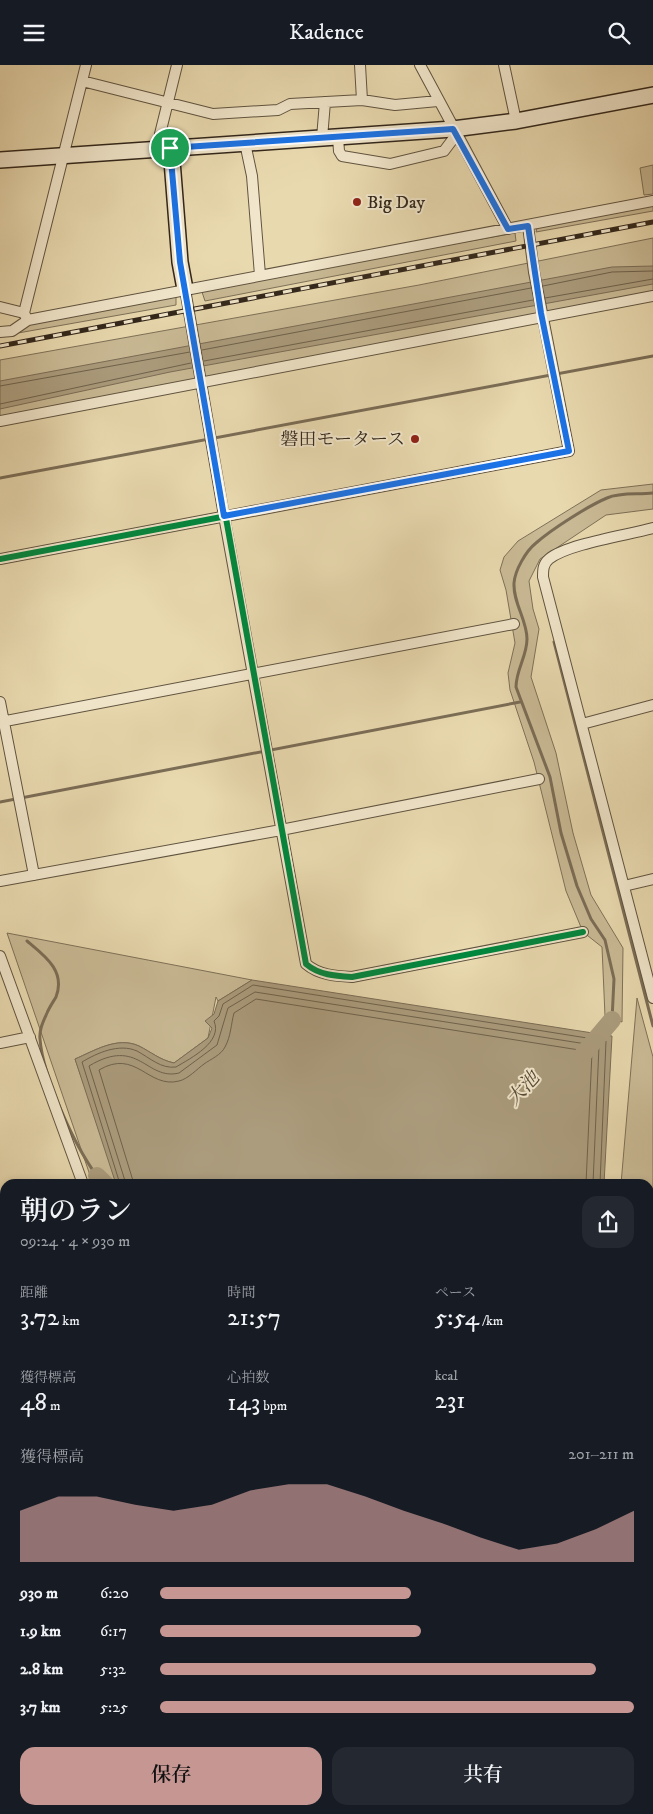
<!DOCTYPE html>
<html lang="ja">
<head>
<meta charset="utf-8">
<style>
  :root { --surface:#171b24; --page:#242831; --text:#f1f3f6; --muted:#9ea1a6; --accent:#c59692 }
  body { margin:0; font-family:"IM FELL DW Pica","Noto Serif JP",serif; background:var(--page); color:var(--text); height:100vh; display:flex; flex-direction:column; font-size:19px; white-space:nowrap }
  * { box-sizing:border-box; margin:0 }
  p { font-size:16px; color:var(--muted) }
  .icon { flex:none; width:28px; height:28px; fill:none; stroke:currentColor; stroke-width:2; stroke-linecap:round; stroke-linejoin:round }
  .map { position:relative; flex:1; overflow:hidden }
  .side { position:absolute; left:0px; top:1114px; width:654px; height:636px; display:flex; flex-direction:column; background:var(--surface); border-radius:15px 15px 0 0; box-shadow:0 2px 8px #0003 }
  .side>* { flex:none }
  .pin { position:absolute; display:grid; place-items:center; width:42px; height:42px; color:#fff; margin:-21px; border:2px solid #fff; border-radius:50%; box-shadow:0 1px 5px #0007 }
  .round { display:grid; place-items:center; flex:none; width:52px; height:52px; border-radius:15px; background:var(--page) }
  .headline { display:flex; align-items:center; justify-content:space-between; height:85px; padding:0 20px }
  h1 { font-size:28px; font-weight:600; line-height:38px }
  .metrics { display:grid; grid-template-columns:repeat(3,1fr); gap:8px; height:85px; padding:5px 20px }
  .metrics div { display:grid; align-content:center }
  .metrics b { font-size:25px; font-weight:600 }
  .metrics small { font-size:14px; font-weight:400 }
  .metrics p { font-size:14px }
  .chart { height:140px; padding:10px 20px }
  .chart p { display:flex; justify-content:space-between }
  .chart svg { width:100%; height:90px; margin-top:5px; fill:var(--accent); opacity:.7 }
  .button { display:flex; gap:10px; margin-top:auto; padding:10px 20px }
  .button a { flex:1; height:58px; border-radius:15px; background:var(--accent); color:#111; font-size:20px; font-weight:600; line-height:58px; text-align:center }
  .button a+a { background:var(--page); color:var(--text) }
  ul { padding:0 20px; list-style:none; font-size:16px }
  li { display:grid; grid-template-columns:80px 60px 1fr; align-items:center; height:38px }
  li i { height:12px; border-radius:6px; background:var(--accent) }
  header { display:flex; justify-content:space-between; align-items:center; height:65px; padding:0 20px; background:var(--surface); font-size:22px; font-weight:600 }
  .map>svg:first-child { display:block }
  .green { fill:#cabb96; stroke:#7e7158 }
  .water { fill:#ab9c7d; stroke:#7b6d56 }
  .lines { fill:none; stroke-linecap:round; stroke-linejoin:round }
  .shore { stroke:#6e624c; stroke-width:1 }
  .stream { stroke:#7b6d56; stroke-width:3 }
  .river { stroke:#ab9c7d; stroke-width:18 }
  .street-casing { stroke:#605440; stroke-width:12 }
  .secondary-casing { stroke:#32271b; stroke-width:18 }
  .street { stroke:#f1e6cb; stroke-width:10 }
  .secondary { stroke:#f1e6cb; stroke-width:15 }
  .rail-casing { stroke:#32271b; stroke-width:5 }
  .rail { stroke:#f1e6cb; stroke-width:3; stroke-dasharray:9; stroke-linecap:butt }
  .cycleway-casing { stroke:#f1e6cb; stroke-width:9 }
  .cycleway { stroke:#00873e; stroke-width:6 }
  .route-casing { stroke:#fff; stroke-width:10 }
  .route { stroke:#1a73e8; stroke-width:6 }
  .poi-dot { fill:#8f2418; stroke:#f1e6cb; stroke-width:2 }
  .labels { text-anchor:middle; stroke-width:4; stroke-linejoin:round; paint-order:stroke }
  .poi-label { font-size:18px; fill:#32271b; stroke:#f1e6cb; text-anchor:start }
  .water-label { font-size:19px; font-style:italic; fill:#564a38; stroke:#f1e6cb }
</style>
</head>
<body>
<header><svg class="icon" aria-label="menu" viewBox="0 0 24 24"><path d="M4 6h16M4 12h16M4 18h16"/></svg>Kadence<svg class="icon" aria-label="search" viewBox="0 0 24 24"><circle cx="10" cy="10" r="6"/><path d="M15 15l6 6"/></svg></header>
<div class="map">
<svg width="653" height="1749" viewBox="0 0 653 1749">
  <rect width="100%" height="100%" fill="#e9d9af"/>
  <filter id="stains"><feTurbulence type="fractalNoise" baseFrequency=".004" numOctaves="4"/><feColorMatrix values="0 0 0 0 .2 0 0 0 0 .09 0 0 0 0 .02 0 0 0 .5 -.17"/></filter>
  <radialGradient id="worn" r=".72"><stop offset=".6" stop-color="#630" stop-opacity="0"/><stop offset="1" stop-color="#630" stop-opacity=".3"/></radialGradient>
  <path class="green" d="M653,100v29l-9,1 -4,-27z
    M653,138v8l-117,21 2,-8z
    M515,168l1,8 -311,60 -4,-12z
    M653,173v58l-653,125v-61l419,-75z
    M176,229v11l-158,28 10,-13z
    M653,419v25l-47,6 -66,44 -11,22 4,28 6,20 -8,48 25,76 17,80 18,62 32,53 -1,74 -17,-6 -3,-69 -19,-15 -17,-41 -32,-129 -24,-72 -2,-17 7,-30 -9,-53 -6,-20 4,-13 14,-16 83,-51z
    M7,868l245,47 -34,21 -2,-4 -8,41 -34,25c-14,-3 -23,-11 -35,-17 -22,-10 -45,5 -64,13l43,125h-25z
    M637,933l16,59v167l-4,1v-41h-28z
    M649,1448l4,14v54l-3,2 3,9v50l-4,1z
    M0,1696h5v49h32l1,4h-38z
    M41,1745h44v4h-44z
    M247,1745h172v4h-172z
    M465,1745h83l1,4h-79z"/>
  <path class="water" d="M653,201v18l-483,88 -170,37v-28l612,-114z
    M252,915l360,56 -8,148h-488l-41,-125c19,-8 42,-23 64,-13 12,6 21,14 35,17l34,-25 4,-10 -7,-7 9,-7 4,-13z
    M503,1745h33l1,4h-30z"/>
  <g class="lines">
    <path class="shore" d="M543,221l69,-14 41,-1
      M545,233l108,-19
      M202,285l329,-62
      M204,296l329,-61
      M0,321l190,-34
      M0,339l191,-41
      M120,1119l-38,-122c15,-9 37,-19 55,-11 13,7 24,18 39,16 15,-9 47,-25 38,-46l5,-5 4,-12 30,-19 353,56 -6,143
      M126,1119l-37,-118c50,-30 57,15 90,7l38,-28 11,-37 27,-16 344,54 -6,138
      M134,1119l-35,-114c37,-22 49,19 80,11 9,-2 18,-12 25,-17 7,-5 17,-9 21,-17 6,-11 6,-23 9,-34l22,-14 336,53 -6,132"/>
    <path class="stream" d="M0,413l653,-122
      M554,577l99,384
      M0,737l520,-100
      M27,876c18,15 39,30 29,56 -3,5 -7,11 -9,16 -4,9 -8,17 -7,26 3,38 34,106 57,137
      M612,955l2,-41 -9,-39 -14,-21 -14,-33 -16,-53 -11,-56 -34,-90c0,-17 11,-31 11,-48 0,-19 -14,-36 -13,-56 1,-13 12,-32 22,-40 16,-14 52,-37 71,-45 14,-6 31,-3 46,-5
      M233,1745v4"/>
    <path class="river" d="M584,988l28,-33
      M97,1111l8,8"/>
    <defs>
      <path id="street" d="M360,0l2,35
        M420,0l88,164
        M504,0l12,56
        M82,16l131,33 65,-4 12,-6 72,-4 33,5 43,-4
        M322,73l3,-36
        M338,73l1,13 3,5 48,8 54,-13 12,-16
        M245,78l7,33 8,99
        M160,84v-15l17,-69
        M185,224l39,227 82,448c13,11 29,12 46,13l231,-45
        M0,242l24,6 2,4
        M24,248l62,-248
        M0,267l12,-1 16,-11 625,-119
        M0,356l653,-125
        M653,463c-25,7 -86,16 -104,31 -6,5 -6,11 -6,18l110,421
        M0,494l569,-108 -35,-179 -6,-46
        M0,637l34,173
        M0,657l514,-98
        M582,659l71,-19
        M0,816l281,-51 258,-51
        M624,821l29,-7
        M0,891l83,228
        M0,978l30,-6
        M0,1140l5,-1
        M0,1300l5,-1
        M649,1344l4,-1
        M0,1349l5,35
        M0,1446h5
        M0,1560l5,-1
        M138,1745l1,4
        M460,1745l4,4"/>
      <path id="secondary" d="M171,83l9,114 5,27
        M0,95l453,-31 63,-8 137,-26
        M649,1170l4,-2
        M649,1591l4,-1
        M0,1681h5"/>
    </defs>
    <use href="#street" class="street-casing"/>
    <use href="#secondary" class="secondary-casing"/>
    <use href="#street" class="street"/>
    <use href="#secondary" class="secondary"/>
    <defs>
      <path id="rail" d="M0,281l653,-124"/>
    </defs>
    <use href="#rail" class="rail-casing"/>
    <use href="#rail" class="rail"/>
    <defs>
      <path id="cycleway" d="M171,83l9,114 126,702c13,11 29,12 46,13l231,-45
        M0,494l569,-108 -35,-179 -6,-46"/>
    </defs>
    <use href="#cycleway" class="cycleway-casing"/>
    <use href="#cycleway" class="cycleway"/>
  </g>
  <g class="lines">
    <defs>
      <path id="route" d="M453,64l55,100 20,-3 13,87 28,138 -345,65 -44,-254 -10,-114z"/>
    </defs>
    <use href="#route" class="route-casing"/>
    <use href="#route" class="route"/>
  </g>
  <g class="poi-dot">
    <circle cx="357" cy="137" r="5"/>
    <circle cx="415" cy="374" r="5"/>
  </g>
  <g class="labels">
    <g class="poi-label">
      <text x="367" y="143">Big Day</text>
      <text x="405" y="380" text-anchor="end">磐田モータース</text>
    </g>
    <g class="water-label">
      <text transform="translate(522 1023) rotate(-48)" y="7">大池</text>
    </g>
  </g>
  <rect width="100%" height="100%" filter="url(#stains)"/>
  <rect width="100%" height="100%" fill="url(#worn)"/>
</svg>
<div class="pin" style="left:170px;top:83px;background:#1e9e55"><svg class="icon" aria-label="arrive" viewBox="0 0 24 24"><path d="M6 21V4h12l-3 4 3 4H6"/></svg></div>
<section class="side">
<div class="headline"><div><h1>朝のラン</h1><p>09:24 · 4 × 930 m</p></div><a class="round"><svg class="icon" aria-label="share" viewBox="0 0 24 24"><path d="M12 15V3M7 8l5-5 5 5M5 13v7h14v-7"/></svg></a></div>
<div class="metrics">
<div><p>距離</p><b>3.72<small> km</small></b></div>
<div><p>時間</p><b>21:57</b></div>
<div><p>ペース</p><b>5:54<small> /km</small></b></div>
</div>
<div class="metrics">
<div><p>獲得標高</p><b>48<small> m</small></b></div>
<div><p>心拍数</p><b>143<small> bpm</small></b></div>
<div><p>kcal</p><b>231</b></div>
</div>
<div class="chart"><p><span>獲得標高</span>201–211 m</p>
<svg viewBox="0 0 160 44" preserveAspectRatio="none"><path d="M0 44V19L10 12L20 12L30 16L40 19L50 16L60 9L70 6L80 6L90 12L100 19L110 25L120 32L130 38L140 35L150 28L160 19V44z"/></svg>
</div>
<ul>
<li><b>930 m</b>6:20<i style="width:53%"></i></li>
<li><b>1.9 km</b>6:17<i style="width:55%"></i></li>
<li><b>2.8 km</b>5:32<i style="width:92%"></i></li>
<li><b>3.7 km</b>5:25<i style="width:100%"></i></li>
</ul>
<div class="button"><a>保存</a><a>共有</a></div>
</section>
</div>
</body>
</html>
